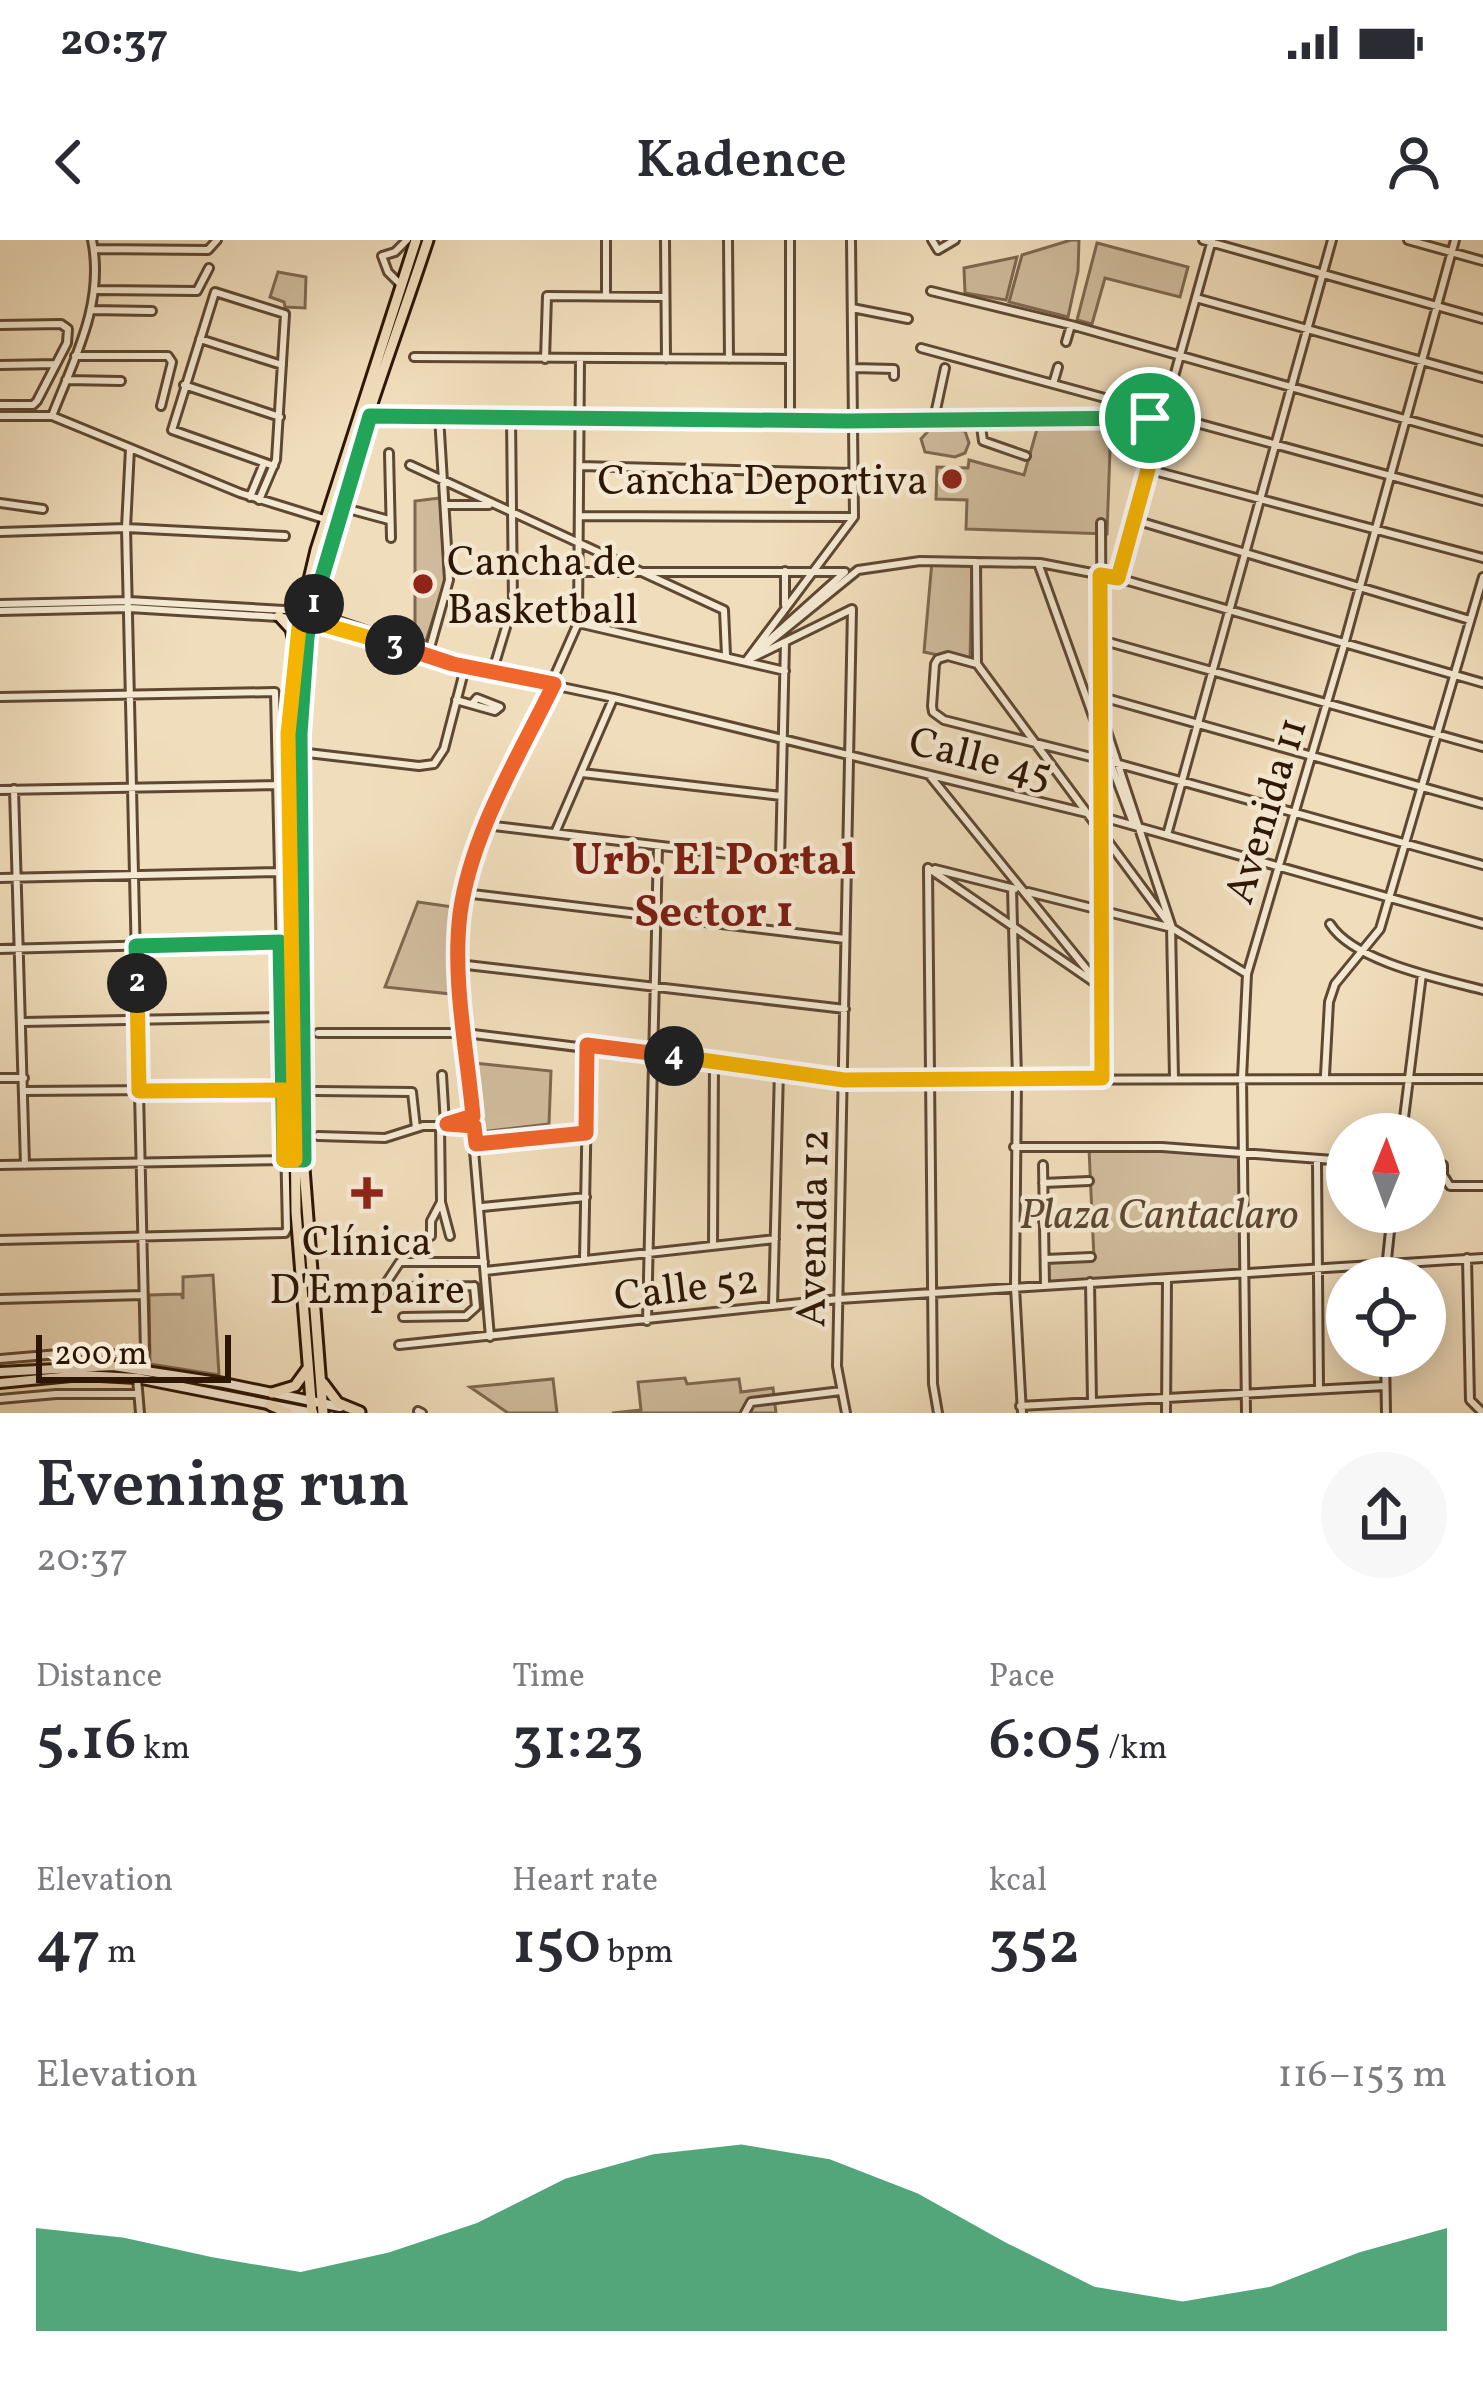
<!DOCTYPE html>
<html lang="en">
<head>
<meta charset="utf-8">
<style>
  :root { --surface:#fff; --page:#f7f7f7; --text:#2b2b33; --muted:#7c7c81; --accent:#0b8043 }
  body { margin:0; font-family:Vollkorn,serif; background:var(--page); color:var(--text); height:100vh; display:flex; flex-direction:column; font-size:45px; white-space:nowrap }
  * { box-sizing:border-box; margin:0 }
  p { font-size:39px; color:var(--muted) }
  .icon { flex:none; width:66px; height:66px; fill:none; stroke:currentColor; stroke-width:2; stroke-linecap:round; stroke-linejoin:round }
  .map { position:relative; height:1173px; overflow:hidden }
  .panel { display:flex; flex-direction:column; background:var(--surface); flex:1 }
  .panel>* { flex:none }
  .needle { width:78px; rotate:1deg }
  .controls { position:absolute; left:1326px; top:873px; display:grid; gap:24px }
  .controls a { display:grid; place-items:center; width:120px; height:120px; border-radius:50%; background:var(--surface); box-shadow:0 6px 30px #0003; font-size:60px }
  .scale { position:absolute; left:36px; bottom:30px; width:195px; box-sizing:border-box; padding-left:12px; border:6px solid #2d1604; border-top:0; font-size:33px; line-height:42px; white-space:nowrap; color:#2d1604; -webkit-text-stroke:9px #f5e9d3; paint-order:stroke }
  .pin { position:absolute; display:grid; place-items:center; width:102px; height:102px; color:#fff; margin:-51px; border:6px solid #fff; border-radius:50%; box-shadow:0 3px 12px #0007 }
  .km { position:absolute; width:60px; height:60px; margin:-30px; border-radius:50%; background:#222; color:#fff; font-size:33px; line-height:60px; text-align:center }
  .round { display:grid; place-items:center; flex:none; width:126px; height:126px; border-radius:63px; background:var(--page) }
  .headline { display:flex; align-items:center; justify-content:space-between; height:204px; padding:0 36px }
  h1 { font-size:66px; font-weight:600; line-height:90px }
  .figures { display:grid; grid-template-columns:repeat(3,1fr); gap:18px; height:204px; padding:12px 36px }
  .figures div { display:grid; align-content:center }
  .figures b { font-size:60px; font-weight:600 }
  .figures small { font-size:33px; font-weight:400 }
  .figures p { font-size:33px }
  .chart { height:336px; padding:24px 36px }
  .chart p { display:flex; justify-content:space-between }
  .chart svg { width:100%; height:216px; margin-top:12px; fill:var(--accent); opacity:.7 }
  .status { display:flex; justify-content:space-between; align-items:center; height:84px; padding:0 60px; background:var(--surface); direction:ltr }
  .status svg { height:33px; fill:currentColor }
  header { display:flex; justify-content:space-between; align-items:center; height:156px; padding:0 36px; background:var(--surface); font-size:54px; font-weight:600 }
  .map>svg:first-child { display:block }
  .green { fill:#cfbb9c; stroke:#7e6850; stroke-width:3 }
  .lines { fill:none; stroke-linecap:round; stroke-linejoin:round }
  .minor-casing { stroke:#5e4832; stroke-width:12 }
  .secondary-casing { stroke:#2d1604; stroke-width:14 }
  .primary-casing { stroke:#2d1604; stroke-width:15 }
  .minor { stroke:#f5e9d3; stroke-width:6 }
  .secondary { stroke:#f5e9d3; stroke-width:8 }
  .primary { stroke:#f0ddbb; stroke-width:9 }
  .split-1-casing { stroke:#fff; stroke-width:24 }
  .split-2-casing { stroke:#fff; stroke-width:24 }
  .split-3-casing { stroke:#fff; stroke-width:24 }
  .split-4-casing { stroke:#fff; stroke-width:24 }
  .split-5-casing { stroke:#fff; stroke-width:24 }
  .split-1 { stroke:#22a559; stroke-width:15 }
  .split-2 { stroke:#22a559; stroke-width:15 }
  .split-3 { stroke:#f5b400; stroke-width:15 }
  .split-4 { stroke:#f0652b; stroke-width:15 }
  .split-5 { stroke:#f5b400; stroke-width:15 }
  .poi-dot { fill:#8f2418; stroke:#f5e9d3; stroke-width:4.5 }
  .labels { text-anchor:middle; stroke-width:9; stroke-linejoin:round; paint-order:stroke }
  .poi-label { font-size:42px; fill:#2d1604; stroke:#f5e9d3; text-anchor:end }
  .street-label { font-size:42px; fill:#2d1604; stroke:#f5e9d3 }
  .park-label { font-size:42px; font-style:italic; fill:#5e4832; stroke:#f5e9d3 }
  .neighbourhood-label { font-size:45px; font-weight:bold; fill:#7a1f14; stroke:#f5e9d3 }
</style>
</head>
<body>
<div class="status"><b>20:37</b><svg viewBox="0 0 49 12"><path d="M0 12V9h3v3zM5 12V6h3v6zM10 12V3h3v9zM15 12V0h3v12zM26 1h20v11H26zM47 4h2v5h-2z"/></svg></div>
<header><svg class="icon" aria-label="back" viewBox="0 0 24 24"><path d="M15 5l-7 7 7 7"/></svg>Kadence<svg class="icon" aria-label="person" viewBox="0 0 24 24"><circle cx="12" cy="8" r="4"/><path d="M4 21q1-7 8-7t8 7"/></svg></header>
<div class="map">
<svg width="1483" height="1173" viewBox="0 0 1483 1173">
  <rect width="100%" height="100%" fill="#f0ddbb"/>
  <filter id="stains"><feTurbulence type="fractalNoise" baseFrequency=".00167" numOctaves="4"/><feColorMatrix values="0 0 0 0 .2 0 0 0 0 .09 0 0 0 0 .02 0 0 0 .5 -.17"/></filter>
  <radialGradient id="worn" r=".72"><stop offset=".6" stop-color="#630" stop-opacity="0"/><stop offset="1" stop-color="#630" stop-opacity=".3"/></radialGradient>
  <path class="green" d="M1071,0h8l-1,31 -10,46 -59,-15 13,-47z
    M1097,3l91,24 -8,30 -75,-19 -13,46 -15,-4z
    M1017,17l-11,43 -41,-7 -1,-25z
    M278,32l28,5 -1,31 -20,-1 -1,-5 -14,-5z
    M1039,182h72l-4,112 -141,-5 1,-29 -31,-1 1,-32 31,1 1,-8 55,15z
    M932,187l33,4 4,12 -4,10 -10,4 -30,-5 -4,-13z
    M440,258l5,83 -19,60 -11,-3v-137z
    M932,321l40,1 -2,100 -46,-10z
    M418,662l35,5 -5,56 3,31 -66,-7z
    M474,823l77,8 -2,53 -69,8z
    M1089,909h73l80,8v114l-196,12v-22l48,-3z
    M213,1035l6,100 -69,-11 -1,-69 32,-1 2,5v-22z
    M685,1138l2,6 52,-5 2,13 32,-4 3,25h-164l29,-3 -3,-28z
    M553,1139l4,34h-49l-38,-26z"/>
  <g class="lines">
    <defs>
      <path id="minor" d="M665,0l1,119
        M728,0l1,119
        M932,0l6,10 17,-10
        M1203,0l280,79
        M1408,0l75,21
        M95,9l113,1 9,-10
        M401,45l-13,-13 -6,-16 13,-4 12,-12
        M97,50l100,1 12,-23
        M931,51l140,34 412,116
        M606,56v-56
        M1196,58l287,80
        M852,68l56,11
        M91,70l61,1
        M0,85l61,-1 7,5 -1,14 -30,58 -4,4h-33
        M200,99l82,26
        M1066,102l5,-17
        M921,108l562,153
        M75,116h93l4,6 -11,44
        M414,117l375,2
        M545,119l2,-63 118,1
        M0,125l56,-1
        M853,128l41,1v7
        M66,140l55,1
        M1053,144l5,-17
        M184,145l96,32
        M369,175l485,6 309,-6
        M0,176h52l188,77 84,26
        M52,176c22,-57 53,-113 40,-176
        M790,179v-179
        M934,179l11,-51
        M980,179l3,22 43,15
        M389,213l2,85
        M410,225l314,145 2,45
        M580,226l272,7
        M1147,229l336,89
        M250,257l14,-34
        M259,260l17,-40 9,-146 -70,-22 -43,138 102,36
        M0,263l43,6
        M445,265h44
        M341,267l48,13
        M579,276l273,1
        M1135,280l335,100
        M1101,283l1,174
        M0,292l126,-4 159,8
        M976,322l1,102
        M1038,323l61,170
        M579,332h266l-85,76
        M1118,338l94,-338
        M0,364l129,-3 173,10
        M785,365v-34
        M0,371l129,-3 182,11 142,45 161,34 485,118 384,108
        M315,373l146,50
        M578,383l207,48
        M1101,400l382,107
        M756,413l102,-83 62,-9 120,2 78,15 365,105
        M428,415l21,-75 -10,-164
        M493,430l20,-66 -2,-188
        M0,457l275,-5 12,537 -2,4 -285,7
        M456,460l39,11 5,-4 -23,-9 -5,6
        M1104,506l29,77
        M299,512l120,14 15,-2 10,-15 22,-85
        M582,533l199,23
        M930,536l171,211 -173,-119 5,516 5,29
        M14,549l11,376
        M0,550l278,-5
        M1483,564l-388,-109 77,233 -195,-264 -29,-8 -10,3 -3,5 -3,42 1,6 11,8 151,38 6,1 382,106
        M1099,577l3,-95
        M486,585l360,43
        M1100,590l2,248
        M555,593l58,-134
        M1167,595l165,-595
        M780,621l5,-219
        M935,629l80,20
        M0,638l279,-6
        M1012,648l5,191 -2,208 7,126
        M1028,652l144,36 75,46
        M464,653l381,46
        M1330,684c24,38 111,55 153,66
        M1171,686l3,152
        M0,709l281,-7
        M458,724l387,45
        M23,782l259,-5
        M318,793h147l379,47 639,-1
        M442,835l3,49
        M1325,835l4,-73 6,-18 45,-55 103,-352
        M0,838h24
        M24,851l260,-2
        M316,851l96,1 4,36
        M447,884l25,-8
        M440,885l1,77 9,34
        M1402,894l20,-160
        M318,896l67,2 38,-12h50
        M476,904l109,-11
        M1014,907h148l185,14
        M1317,922l2,226
        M0,925l288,-5
        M1043,925l2,120
        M1443,925v10l7,11h33
        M1043,943l46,-2
        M482,967l104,-10
        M1043,981l47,-2
        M431,996v-15l10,-19
        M713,1005l1,-184
        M1467,1018l3,142 13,13
        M1045,1019l46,-2
        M584,1020l4,-215
        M485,1031l290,-32
        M1385,1038l7,-66
        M1090,1042l2,119
        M406,1047l68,-1
        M0,1059l143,-4
        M374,1061l26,-39h84
        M773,1066l6,-236
        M403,1077l63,-1 10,-9 -2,-21
        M647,1081l11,-475
        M490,1097l-32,-373 2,-51 14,-55 104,-235 2,-264
        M399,1105l440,-46 644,-41
        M1385,1116l1,57
        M0,1119l82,-7 57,4 6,-4 -19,-824 4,-80
        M137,1138l3,35
        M0,1159l56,-5h82
        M1020,1166l365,-20
        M418,1171l4,2
        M745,1173l6,-11 90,-11
        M846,1173l-9,-47 15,-757 -106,52 108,-144 -3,-277
        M1166,1173l1,-134
        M1246,1173l-4,-335 5,-104 97,-329 111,-405"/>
      <path id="secondary" d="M0,1132l113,-6 111,17 116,24
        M0,1143l81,-8 56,3 176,35"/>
      <path id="primary" d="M279,376l12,13 3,12
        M323,1143l15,20 22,9
        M272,1153l23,-7 13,-18
        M270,1165l18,8
        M312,1173l-16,-201 -5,-514 9,-80 16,-68 100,-310
        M323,1173l-19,-245 -3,-471c15,-157 78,-308 127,-457"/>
    </defs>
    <use href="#minor" class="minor-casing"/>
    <use href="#secondary" class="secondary-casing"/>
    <use href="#primary" class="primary-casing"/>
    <use href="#minor" class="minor"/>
    <use href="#secondary" class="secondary"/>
    <use href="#primary" class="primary"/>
  </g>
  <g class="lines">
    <defs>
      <path id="split-1" d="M314,364l56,-188 477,5 303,-3"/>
      <path id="split-2" d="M137,743l-1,-37 144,-4 4,218h20l-4,-426 7,-97 7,-33"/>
      <path id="split-3" d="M137,743l2,108 145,-1v70h11l-7,-426 12,-116 95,27"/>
      <path id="split-4" d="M395,405l58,19 101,20c-35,72 -83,149 -94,230 -8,66 7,136 13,202l-26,8 27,2 2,18 110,-11 1,-88 87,11"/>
      <path id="split-5" d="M674,816l170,24 258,-2 -2,-503 18,3 45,-163 -13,3"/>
    </defs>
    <use href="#split-1" class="split-1-casing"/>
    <use href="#split-2" class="split-2-casing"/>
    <use href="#split-3" class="split-3-casing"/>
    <use href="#split-4" class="split-4-casing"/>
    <use href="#split-5" class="split-5-casing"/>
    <use href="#split-1" class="split-1"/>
    <use href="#split-2" class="split-2"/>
    <use href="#split-3" class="split-3"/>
    <use href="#split-4" class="split-4"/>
    <use href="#split-5" class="split-5"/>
  </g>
  <g class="poi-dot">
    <circle cx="952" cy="239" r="12"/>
    <circle cx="423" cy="344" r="12"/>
    <path d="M361 935h12v12h12v12h-12v12h-12v-12h-12v-12h12z"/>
  </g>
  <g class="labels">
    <g class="poi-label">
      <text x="928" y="254">Cancha Deportiva</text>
      <text x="447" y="335" text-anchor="start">Cancha de<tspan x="447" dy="48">Basketball</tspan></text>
      <text x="367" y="1015" text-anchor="middle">Clínica<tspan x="367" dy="48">D'Empaire</tspan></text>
    </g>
    <g class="street-label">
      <text transform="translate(981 516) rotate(14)" y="15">Calle 45</text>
      <text transform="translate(1264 570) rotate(-73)" y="15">Avenida 11</text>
      <text transform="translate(811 988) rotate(-89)" y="15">Avenida 12</text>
      <text transform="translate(686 1046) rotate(-7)" y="15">Calle 52</text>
    </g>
    <g class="park-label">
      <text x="1159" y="988">Plaza Cantaclaro</text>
    </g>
    <g class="neighbourhood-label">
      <text x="714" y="634">Urb. El Portal<tspan x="714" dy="52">Sector 1</tspan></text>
    </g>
  </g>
  <rect width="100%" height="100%" filter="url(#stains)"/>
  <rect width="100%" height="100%" fill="url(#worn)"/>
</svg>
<div class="controls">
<a><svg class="needle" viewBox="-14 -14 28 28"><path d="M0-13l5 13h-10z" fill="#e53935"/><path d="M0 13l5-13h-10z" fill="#7c7c81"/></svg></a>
<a><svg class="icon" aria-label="locate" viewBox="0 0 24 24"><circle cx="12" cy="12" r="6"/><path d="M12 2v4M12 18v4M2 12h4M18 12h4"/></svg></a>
</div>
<div class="scale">200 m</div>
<div class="pin" style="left:1150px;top:178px;background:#1e9e55"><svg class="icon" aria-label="arrive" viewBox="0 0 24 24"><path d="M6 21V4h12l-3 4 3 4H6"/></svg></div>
<b class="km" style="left:314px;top:364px">1</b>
<b class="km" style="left:137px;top:743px">2</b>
<b class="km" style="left:395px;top:405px">3</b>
<b class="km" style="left:674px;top:816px">4</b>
</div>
<section class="panel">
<div class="headline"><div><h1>Evening run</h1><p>20:37</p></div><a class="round"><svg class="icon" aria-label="share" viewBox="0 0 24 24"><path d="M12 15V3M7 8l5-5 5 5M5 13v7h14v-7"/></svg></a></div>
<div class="figures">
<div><p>Distance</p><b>5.16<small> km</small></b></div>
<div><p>Time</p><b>31:23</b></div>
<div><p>Pace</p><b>6:05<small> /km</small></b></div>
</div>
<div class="figures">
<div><p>Elevation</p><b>47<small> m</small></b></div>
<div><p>Heart rate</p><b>150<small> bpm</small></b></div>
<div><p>kcal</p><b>352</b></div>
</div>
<div class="chart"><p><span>Elevation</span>116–153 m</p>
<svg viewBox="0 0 160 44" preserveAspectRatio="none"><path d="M0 44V23L10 25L20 29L30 32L40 28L50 22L60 13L70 8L80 6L90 9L100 16L110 26L120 35L130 38L140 35L150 28L160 23V44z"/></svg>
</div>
</section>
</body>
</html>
